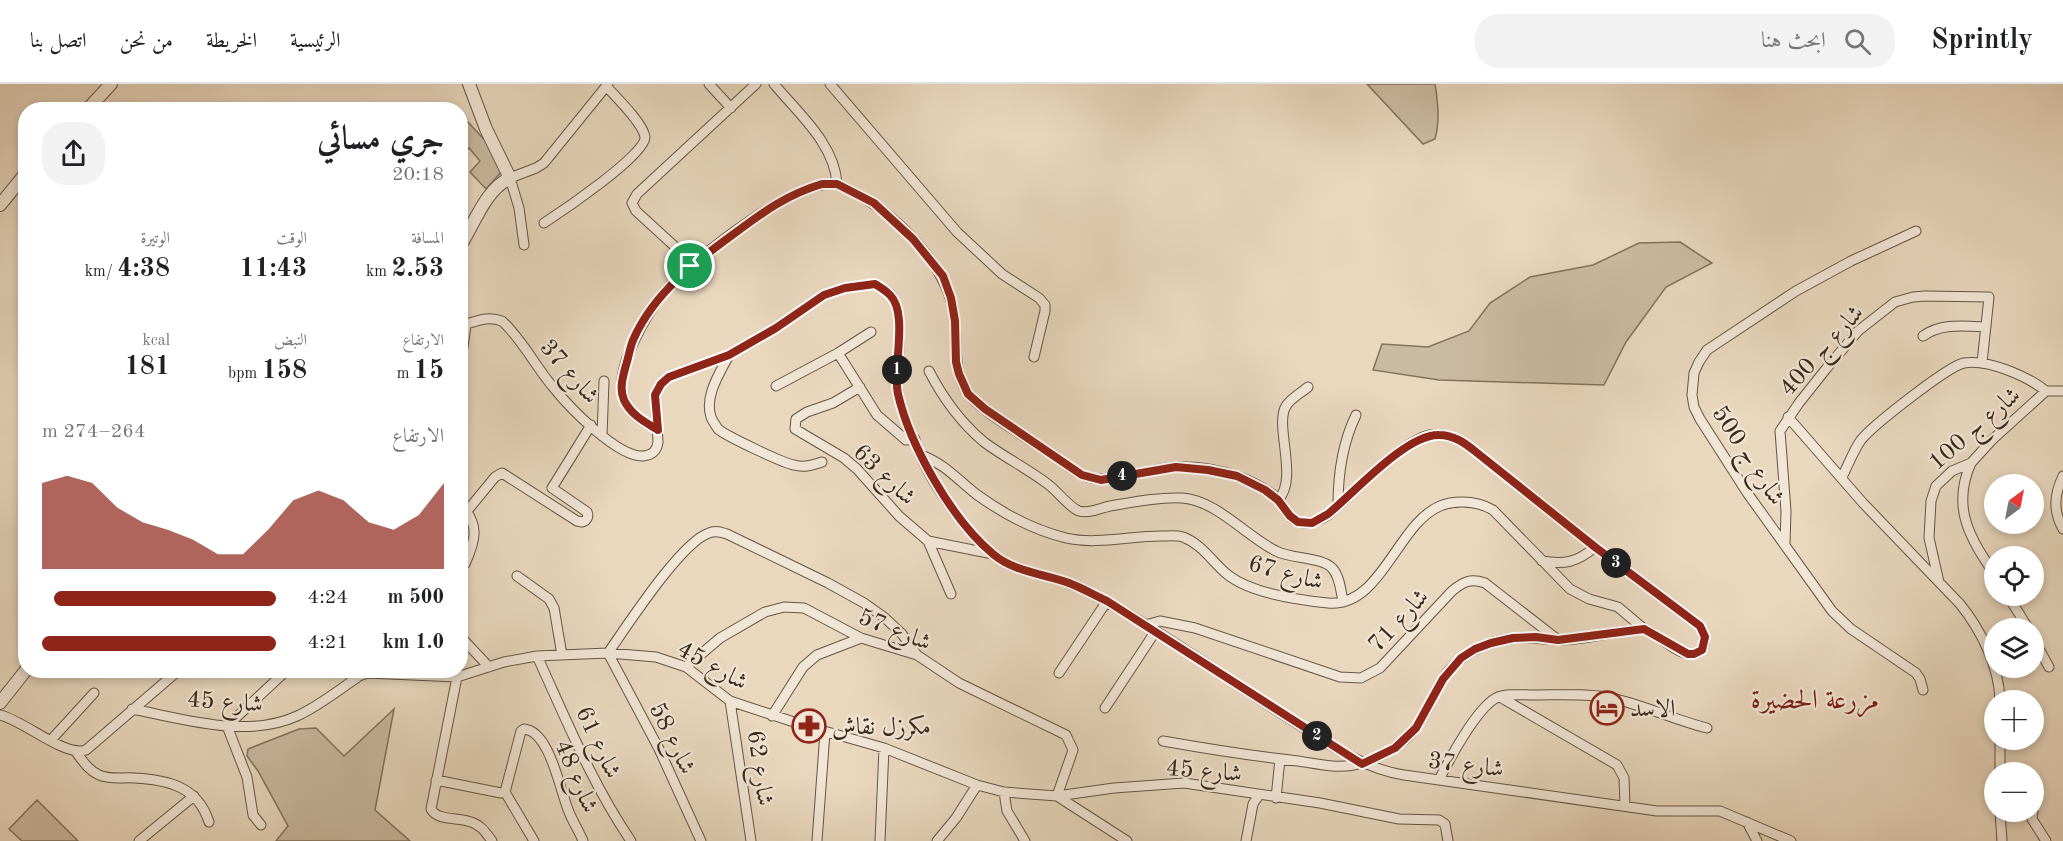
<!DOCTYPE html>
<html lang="ar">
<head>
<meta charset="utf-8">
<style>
  :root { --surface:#fff; --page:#f2f2f2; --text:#202124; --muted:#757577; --line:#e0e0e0; --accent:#8f2418 }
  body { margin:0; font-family:"Old Standard TT",Amiri,serif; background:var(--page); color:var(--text); direction:rtl; height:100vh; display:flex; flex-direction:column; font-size:22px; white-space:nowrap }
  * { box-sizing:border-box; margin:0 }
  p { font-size:20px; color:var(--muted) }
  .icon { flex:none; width:33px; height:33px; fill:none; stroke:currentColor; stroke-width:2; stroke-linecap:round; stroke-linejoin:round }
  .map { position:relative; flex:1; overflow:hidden; direction:ltr }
  .details { position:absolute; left:18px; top:18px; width:450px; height:576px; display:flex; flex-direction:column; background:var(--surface); border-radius:24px; box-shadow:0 3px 9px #0003; direction:rtl }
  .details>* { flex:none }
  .needle { width:39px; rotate:32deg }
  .buttons { position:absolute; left:1984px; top:390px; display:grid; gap:12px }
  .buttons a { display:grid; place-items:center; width:60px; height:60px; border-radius:50%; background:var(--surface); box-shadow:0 3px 9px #0003; font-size:30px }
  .pin { position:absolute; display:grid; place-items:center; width:51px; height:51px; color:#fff; margin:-26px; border:3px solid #fff; border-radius:50%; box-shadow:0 2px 6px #0007 }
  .km { position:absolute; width:30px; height:30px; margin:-15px; border-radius:50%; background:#222; color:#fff; font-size:16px; line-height:30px; text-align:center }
  .round { display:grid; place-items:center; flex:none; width:63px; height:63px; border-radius:24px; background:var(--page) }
  .head { display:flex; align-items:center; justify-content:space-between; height:102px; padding:0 24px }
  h1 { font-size:33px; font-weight:600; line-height:45px }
  .metrics { display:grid; grid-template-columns:repeat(3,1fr); gap:9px; height:102px; padding:6px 24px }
  .metrics div { display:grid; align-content:center }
  .metrics b { font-size:26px; font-weight:600 }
  .metrics small { font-size:16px; font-weight:400 }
  .metrics p { font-size:16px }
  .chart { height:168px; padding:12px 24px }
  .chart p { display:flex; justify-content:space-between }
  .chart svg { width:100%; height:108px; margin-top:6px; fill:var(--accent); opacity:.7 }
  ul { padding:0 24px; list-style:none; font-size:20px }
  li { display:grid; grid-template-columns:96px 72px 1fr; align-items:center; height:45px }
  li i { height:15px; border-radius:8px; background:var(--accent) }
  header { display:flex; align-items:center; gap:36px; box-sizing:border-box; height:84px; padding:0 30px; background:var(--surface); border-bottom:2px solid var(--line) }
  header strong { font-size:28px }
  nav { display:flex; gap:33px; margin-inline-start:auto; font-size:21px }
  .search { width:420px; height:54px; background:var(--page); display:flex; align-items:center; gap:15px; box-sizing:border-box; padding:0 21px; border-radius:24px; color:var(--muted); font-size:22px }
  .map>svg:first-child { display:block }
  .green { fill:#cbbaa2; stroke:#82725e; stroke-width:1.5 }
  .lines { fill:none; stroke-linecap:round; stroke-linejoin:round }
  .minor-casing { stroke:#655543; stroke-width:11 }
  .tertiary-casing { stroke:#655543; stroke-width:14 }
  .minor { stroke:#f1e5d5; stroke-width:9 }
  .tertiary { stroke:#f1e5d5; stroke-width:12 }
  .route-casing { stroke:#fff; stroke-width:12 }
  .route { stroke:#8f2418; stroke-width:8 }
  .labels { text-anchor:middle; stroke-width:4.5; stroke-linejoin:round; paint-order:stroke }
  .street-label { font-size:24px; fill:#392a1a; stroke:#f1e5d5 }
  .poi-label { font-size:24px; fill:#392a1a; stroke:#f1e5d5; text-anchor:start }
  .quarter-label { font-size:27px; fill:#7a1f14; stroke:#f1e5d5 }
</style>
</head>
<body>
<header>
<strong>Sprintly</strong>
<div class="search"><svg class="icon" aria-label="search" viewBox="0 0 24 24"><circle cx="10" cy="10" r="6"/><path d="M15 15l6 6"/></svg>ابحث هنا</div>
<nav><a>الرئيسية</a><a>الخريطة</a><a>من نحن</a><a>اتصل بنا</a></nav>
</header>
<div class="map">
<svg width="2063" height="757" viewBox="0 0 2063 757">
  <rect width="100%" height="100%" fill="#e9d7be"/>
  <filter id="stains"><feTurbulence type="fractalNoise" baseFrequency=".00333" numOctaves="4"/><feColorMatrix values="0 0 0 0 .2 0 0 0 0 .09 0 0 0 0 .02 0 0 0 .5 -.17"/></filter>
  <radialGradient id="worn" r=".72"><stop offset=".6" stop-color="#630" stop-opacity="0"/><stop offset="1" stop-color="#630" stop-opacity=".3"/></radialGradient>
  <path class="green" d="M1367,0h68c3,19 5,37 0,55l-12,5z
    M468,38l22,24 14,23 -18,20 -16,-17 10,-11 -11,-13 -8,9v-28z
    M1680,158l32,21 -46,24 -40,55 -22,43 -165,-5 -66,-10 9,-26 46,3 41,-16 21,-28 40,-26 63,-12 46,-22z
    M394,625l-19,101 35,31h-134l12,-15 -30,-55 -11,-15 1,-7 51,-20 17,-1 28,28z
    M37,716l41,41h-56l-13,-12z"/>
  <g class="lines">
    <defs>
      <path id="minor" d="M709,0l22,24
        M774,0c24,29 61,60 63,100
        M830,0l127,148 45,42 37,24 6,7v6l-11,46
        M544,139c17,-11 103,-69 101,-86 -2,-14 -29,-40 -39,-51
        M1916,147l-65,30 -55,30 -89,59 -8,12 -5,11 -2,22 2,12 6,12 48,75 84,117 19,18 65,44 4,6 3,11
        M524,161l-5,-37 -9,-30 26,-10 8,-5 64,-79
        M690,182l-7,-12 -47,-43 -4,-8 5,-9 119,-110
        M460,242c15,-4 27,-11 42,-5 20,18 33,45 51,66 16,20 64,70 90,69 9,-1 14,-5 15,-14l-3,-47 6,-11 8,-7 60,-22 47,-27 48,-33 21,-7 30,-4c5,3 11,6 15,10 18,19 4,73 8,98 4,24 23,67 35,88 16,26 36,55 60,74 25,22 63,20 92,36 69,36 133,83 199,125 38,24 75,53 120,60l253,36h63l71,30
        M1923,252c18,-13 41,-10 63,-9
        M460,266l3,-3 3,-22
        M838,269l39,62 29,25 9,-1
        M729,271c-9,18 -25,41 -18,62 1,3 5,9 7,12 8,7 65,34 76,36 10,3 19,0 28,-3
        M929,287c14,27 31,51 55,71 20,15 44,27 65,43 9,7 21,23 30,26 11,3 21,-3 31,-5 24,-4 48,-9 72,-8 34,2 64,38 94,53 15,8 46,6 56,17 8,8 9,24 11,34
        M776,302l62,-33 33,-21
        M860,303l-27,16 -26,9 -11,7 -1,10 49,29 13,11 42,47 29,25 65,13
        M1788,333l75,86 97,101c21,26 39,62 40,96
        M658,346c-14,-8 -28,-15 -34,-31 -12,-27 24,-89 42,-109 24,-28 138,-120 175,-104 51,23 108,77 114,135 2,24 -2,49 12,71 11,18 65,49 85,62 9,6 19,16 30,21 26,12 65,-6 93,-8 19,-1 43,3 62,9 13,5 31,14 41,23 3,4 6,9 9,14 11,15 27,11 41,2 22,-19 75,-75 102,-80 18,-3 32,6 46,17l119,95 105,79c5,8 8,23 -4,27 -16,7 -37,-20 -52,-24 -5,-1 -13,2 -18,2 -22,3 -46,9 -68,9 -14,0 -27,-3 -41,-2 -30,2 -61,17 -76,44 -8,14 -14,30 -24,44 -12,18 -35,31 -56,37 -20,7 -43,1 -63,-2 -45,-5 -90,-12 -135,-20
        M602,352l2,-55
        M921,371c24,9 36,24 55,39 26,19 58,36 90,44 30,7 64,-2 95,-2 7,0 15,-1 22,1 19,7 30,26 45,38 23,18 70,25 100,28 53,5 69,-79 112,-97 7,-3 15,-4 22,-4 12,0 21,2 31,8l77,79 19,10 29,8 26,22
        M1971,379c-20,45 -1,75 24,112
        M2063,392c-9,19 -10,35 0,53
        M1842,393c6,-11 11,-26 19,-37 11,-14 87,-74 103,-77 24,-4 63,13 82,28
        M1278,416c21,-21 -4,-75 8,-94 5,-8 15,-13 22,-19
        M460,419c20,22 16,36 5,61
        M1338,421c0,-32 4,-61 18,-90
        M467,427l28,-34 7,-4 75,48 5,1c5,-1 7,-6 5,-10l-35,-24 39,-63
        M928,457l23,53
        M1785,460l1,-33 -6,-80 19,-28 27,-34 32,-38 37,-29 18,-5 12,-1 64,1 -7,66
        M1542,477c22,4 36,1 53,-14
        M517,492l32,23 5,9 8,47
        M1939,498l-10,-44 2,-37 5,-15 16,-15 19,-8 21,-23 54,-49h17
        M2008,512l20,32
        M1145,541l15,-4 35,7 145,49 21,1 19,-10 72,-77c11,-9 18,-13 33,-8l72,56
        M460,552l29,31
        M2034,556l15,27
        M537,572c29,63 55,128 94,185
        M686,583l34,-29 45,-26 19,-5 20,1 57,30 56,17 42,28 107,52 7,15 -16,46 70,45
        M1059,589l48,-72
        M457,593l-26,132c6,12 28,8 40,13 10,3 15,11 21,19
        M1500,613l117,68 7,13 1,28
        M730,617l21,140
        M1105,624l50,-76
        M132,625c52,10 115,30 165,7 22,-10 42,-26 62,-40l8,-3 90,4 47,-15 33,-6 71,-3 48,4 30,10 44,34 73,24 81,23 93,37 27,7 53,4 57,-8 70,-5 136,20 79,16 40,1 6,4 3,17
        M0,631c25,6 64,42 86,35l93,-80
        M772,632l31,-49 14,-12 44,-17
        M51,656l43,-47
        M2000,656v32
        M76,668c7,9 12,18 23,23 11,5 24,2 36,3 34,2 63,9 74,44
        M436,696l65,13 4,-1 16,-61 3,-2c26,2 36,62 45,83 4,10 10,19 14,29
        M1439,696c10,-20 37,-71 57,-82 10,-5 26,-3 37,-3 25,0 53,-2 78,3 33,7 63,22 96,30
        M505,708l29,49
        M1004,708l3,19 18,30
        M1276,714l4,-39
        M2000,728l2,29
        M2033,728l-1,7 14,22
        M1747,738l10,19
        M261,741l-8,-10 -6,-38 -20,-51 60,-56
        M139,757l55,-45
        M701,757l-42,-92 -51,-96c19,-27 73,-111 101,-120 6,-3 12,-1 18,1l101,49 36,20 21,15 17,16 15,21
        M817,757l8,-109
        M880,757l4,-93
        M937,757l19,-23 21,-33
        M1246,757l7,-37 6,-9"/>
      <path id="tertiary" d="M87,26l24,-26
        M0,121l26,-32
        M460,162c15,-23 25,-56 50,-68l-24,-49 -17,-45
        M0,619l26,-33"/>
    </defs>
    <use href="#minor" class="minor-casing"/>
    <use href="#tertiary" class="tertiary-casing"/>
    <use href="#minor" class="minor"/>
    <use href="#tertiary" class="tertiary"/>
  </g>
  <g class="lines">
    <defs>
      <path id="route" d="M822,100h15l37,19 39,36 30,37 8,22 4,23 1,41 3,12 9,20 17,15 97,66 19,5 75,-13 32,3 29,6 28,14 13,10 12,16 8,6 14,1 16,-9c25,-20 78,-80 111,-79 15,0 26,8 37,17l119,95 105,79 5,11 -3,13 -8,4h-6l-44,-25 -86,11 -22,-3 -23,1 -22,5 -16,6 -14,9 -18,21 -27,49 -21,20 -33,16 -255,-163c-13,-6 -25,-13 -38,-18 -25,-9 -55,-11 -76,-29 -41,-34 -83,-108 -95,-160 -6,-26 11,-80 -8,-99 -4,-4 -10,-8 -15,-11l-30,4 -21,7 -48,33 -47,27 -60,22 -8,7 -6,11 3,35c-13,-8 -27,-15 -34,-30 -5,-11 -1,-24 2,-35 3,-9 4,-19 8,-27 21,-46 61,-76 101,-105 28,-21 53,-39 87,-49z"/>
    </defs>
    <use href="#route" class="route-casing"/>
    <use href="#route" class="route"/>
  </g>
  <defs>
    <symbol id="hotel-ring" viewBox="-11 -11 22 22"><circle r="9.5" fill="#f1e5d5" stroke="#8f2418" stroke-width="1.5"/><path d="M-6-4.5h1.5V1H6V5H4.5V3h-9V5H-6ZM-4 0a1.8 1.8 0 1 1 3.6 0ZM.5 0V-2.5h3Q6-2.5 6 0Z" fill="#8f2418"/></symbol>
    <symbol id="pharmacy-ring" viewBox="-11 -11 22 22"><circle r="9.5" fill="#f1e5d5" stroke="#8f2418" stroke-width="1.5"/><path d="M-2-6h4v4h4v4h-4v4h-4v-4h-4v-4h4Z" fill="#8f2418"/></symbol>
  </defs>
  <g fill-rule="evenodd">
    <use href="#hotel-ring" x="1588" y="605" width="38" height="38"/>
    <use href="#pharmacy-ring" x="790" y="623" width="38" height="38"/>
  </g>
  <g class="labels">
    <g class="street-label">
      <text transform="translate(1821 266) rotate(-48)" y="8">شارع ج 400</text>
      <text transform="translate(570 287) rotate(49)" y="8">شارع 37</text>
      <text transform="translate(1974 344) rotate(-41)" y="8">شارع ج 100</text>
      <text transform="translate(1749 371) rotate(57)" y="8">شارع ج 500</text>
      <text transform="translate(885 390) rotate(44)" y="8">شارع 63</text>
      <text transform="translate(1286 488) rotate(15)" y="8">شارع 67</text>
      <text transform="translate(1398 536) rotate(-47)" y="8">شارع 71</text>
      <text transform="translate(895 545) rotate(22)" y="8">شارع 57</text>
      <text transform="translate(713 581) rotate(29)" y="8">شارع 45</text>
      <text transform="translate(225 617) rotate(4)" y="8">شارع 45</text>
      <text transform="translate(673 654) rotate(64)" y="8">شارع 58</text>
      <text transform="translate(599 658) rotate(65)" y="8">شارع 61</text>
      <text transform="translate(1466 680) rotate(7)" y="8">شارع 37</text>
      <text transform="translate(761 684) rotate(82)" y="8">شارع 62</text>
      <text transform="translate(1204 686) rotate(5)" y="8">شارع 45</text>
      <text transform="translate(577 692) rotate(67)" y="8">شارع 48</text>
    </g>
    <g class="poi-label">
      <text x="1630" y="632">الاسد</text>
      <text x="832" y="650">مكرزل نقاش</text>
    </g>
    <g class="quarter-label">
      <text x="1815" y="624">مزرعة الحضيرة</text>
    </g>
  </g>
  <rect width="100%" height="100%" filter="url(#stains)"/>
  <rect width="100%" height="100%" fill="url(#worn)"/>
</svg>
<div class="buttons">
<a><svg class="needle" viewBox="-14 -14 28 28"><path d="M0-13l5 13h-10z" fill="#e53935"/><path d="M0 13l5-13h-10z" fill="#757577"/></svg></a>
<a><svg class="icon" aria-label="locate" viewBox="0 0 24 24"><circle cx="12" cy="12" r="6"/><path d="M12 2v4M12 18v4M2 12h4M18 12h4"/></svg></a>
<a><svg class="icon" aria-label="layers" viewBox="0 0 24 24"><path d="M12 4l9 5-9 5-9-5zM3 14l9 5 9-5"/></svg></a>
<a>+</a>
<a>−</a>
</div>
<div class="pin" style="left:690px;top:182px;background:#1e9e55"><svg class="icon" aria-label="arrive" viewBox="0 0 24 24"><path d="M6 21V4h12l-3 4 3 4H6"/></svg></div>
<b class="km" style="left:897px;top:286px">1</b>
<b class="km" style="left:1317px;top:652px">2</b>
<b class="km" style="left:1616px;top:479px">3</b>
<b class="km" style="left:1122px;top:392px">4</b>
<section class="details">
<div class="head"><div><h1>جري مسائي</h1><p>20:18</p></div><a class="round"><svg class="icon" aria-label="share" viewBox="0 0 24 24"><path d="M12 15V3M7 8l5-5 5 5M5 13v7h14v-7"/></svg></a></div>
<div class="metrics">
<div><p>المسافة</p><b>2.53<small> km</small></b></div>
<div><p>الوقت</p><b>11:43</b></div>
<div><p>الوتيرة</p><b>4:38<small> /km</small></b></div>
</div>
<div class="metrics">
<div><p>الارتفاع</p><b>15<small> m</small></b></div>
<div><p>النبض</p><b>158<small> bpm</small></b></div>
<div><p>kcal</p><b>181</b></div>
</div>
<div class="chart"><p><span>الارتفاع</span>264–274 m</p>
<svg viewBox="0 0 160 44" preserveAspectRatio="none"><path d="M0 44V9L10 6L20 9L30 19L40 25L50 28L60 32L70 38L80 38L90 28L100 16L110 12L120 16L130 25L140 28L150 22L160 9V44z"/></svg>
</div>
<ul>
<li><b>500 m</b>4:24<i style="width:95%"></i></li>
<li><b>1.0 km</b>4:21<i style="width:100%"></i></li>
</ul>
</section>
</div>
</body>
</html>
